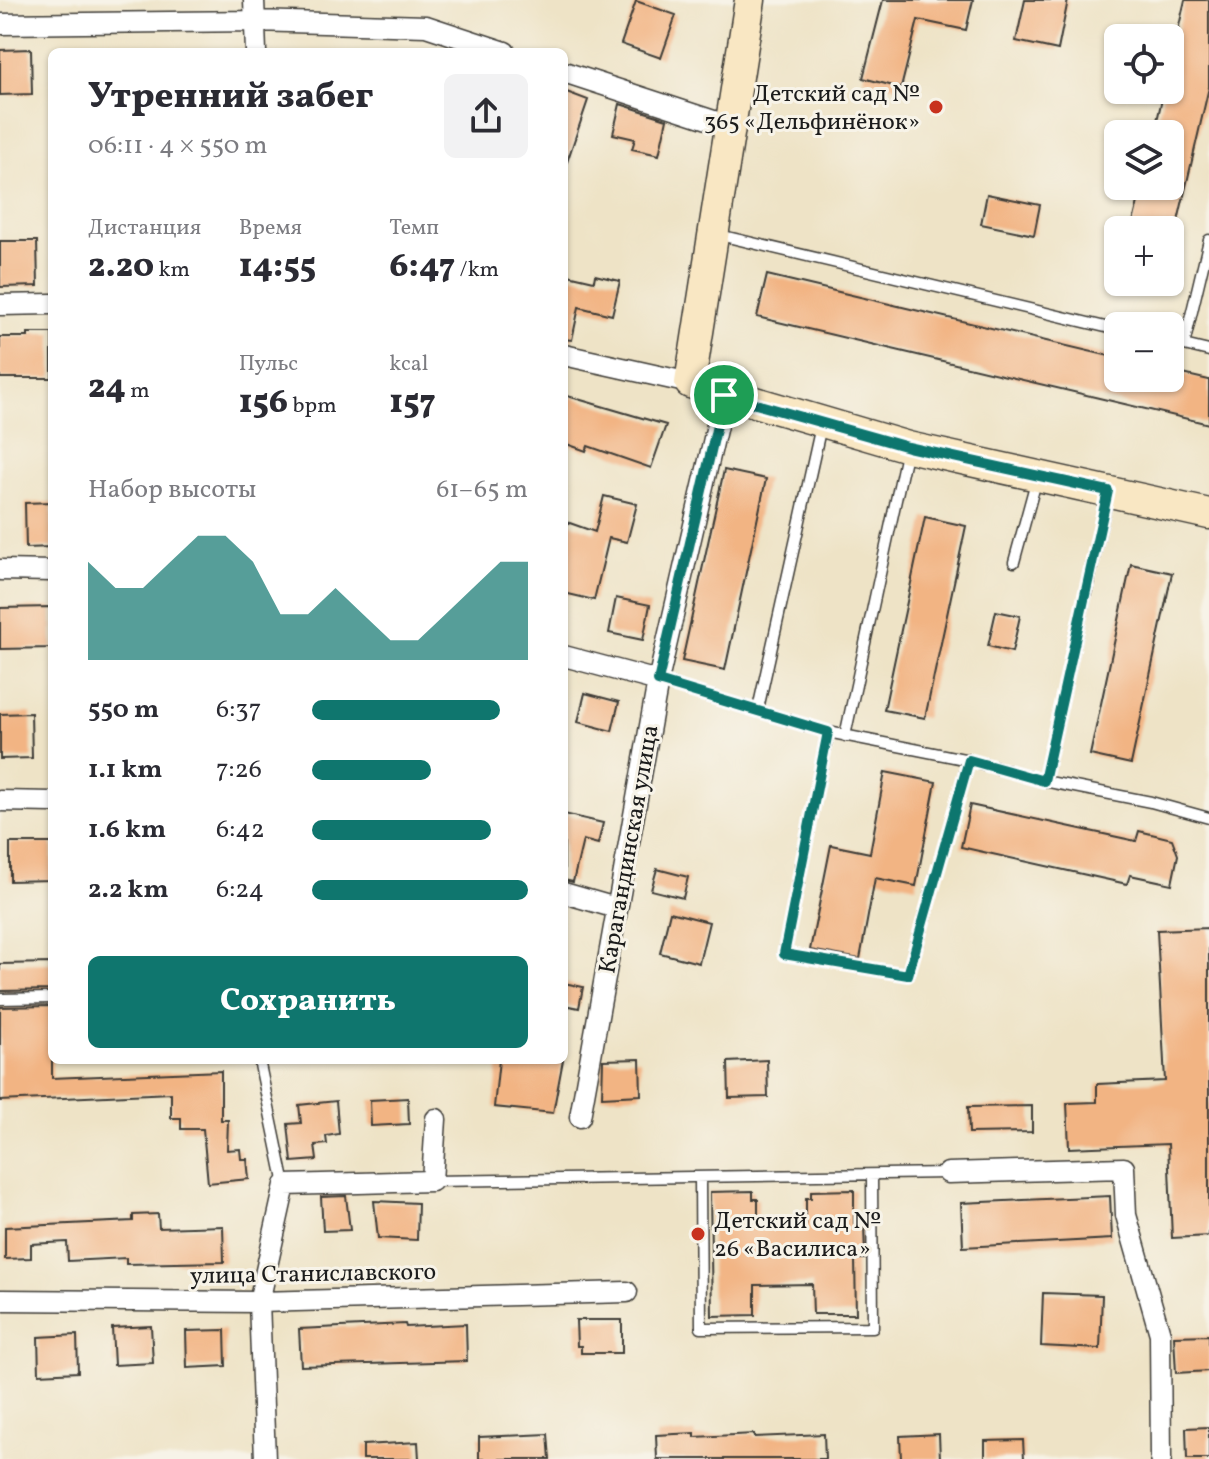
<!DOCTYPE html>
<html lang="ru">
<head>
<meta charset="utf-8">
<style>
  :root { --surface:#fff; --page:#f2f2f3; --text:#2b2b33; --muted:#7c7c81; --accent:#0f766e }
  body { margin:0; font-family:Vollkorn,serif; background:var(--page); color:var(--text); height:100vh; display:flex; flex-direction:column; font-size:30px; white-space:nowrap }
  * { box-sizing:border-box; margin:0 }
  p { font-size:26px; color:var(--muted) }
  .icon { flex:none; width:44px; height:44px; fill:none; stroke:currentColor; stroke-width:2; stroke-linecap:round; stroke-linejoin:round }
  .map { position:relative; flex:1; overflow:hidden }
  .details { position:absolute; left:48px; top:48px; width:520px; height:1016px; display:flex; flex-direction:column; background:var(--surface); border-radius:12px; box-shadow:0 2px 6px #0004 }
  .details>* { flex:none }
  .tools { position:absolute; left:1104px; top:24px; display:grid; gap:16px }
  .tools a { display:grid; place-items:center; width:80px; height:80px; border-radius:12px; background:var(--surface); box-shadow:0 2px 6px #0004; font-size:40px }
  .pin { position:absolute; display:grid; place-items:center; width:68px; height:68px; color:#fff; margin:-34px; border:4px solid #fff; border-radius:50%; box-shadow:0 2px 8px #0007 }
  .round { display:grid; place-items:center; flex:none; width:84px; height:84px; border-radius:12px; background:var(--page) }
  .overview { display:flex; align-items:center; justify-content:space-between; height:136px; padding:0 40px }
  h1 { font-size:36px; font-weight:800; line-height:60px }
  .figures { display:grid; grid-template-columns:repeat(3,1fr); gap:12px; height:136px; padding:8px 40px }
  .figures div { display:grid; align-content:center }
  .figures b { font-size:34px; font-weight:800 }
  .figures small { font-size:22px; font-weight:400 }
  .figures p { font-size:22px }
  .chart { height:224px; padding:16px 40px }
  .chart p { display:flex; justify-content:space-between }
  .chart svg { width:100%; height:144px; margin-top:8px; fill:var(--accent); opacity:.7 }
  .button { display:flex; gap:16px; margin-top:auto; padding:16px 40px }
  .button a { flex:1; height:92px; border-radius:12px; background:var(--accent); color:#fff; font-size:32px; font-weight:800; line-height:92px; text-align:center }
  ul { padding:0 40px; list-style:none; font-size:26px }
  li { display:grid; grid-template-columns:128px 96px 1fr; align-items:center; height:60px }
  li i { height:20px; border-radius:10px; background:var(--accent) }
  .map>svg:first-child { display:block }
  .building { fill:#f2b483 }
  .lines { fill:none; stroke-linecap:round; stroke-linejoin:round }
  .lane-casing { stroke:#3c3a36; stroke-width:13 }
  .street-casing { stroke:#3c3a36; stroke-width:23 }
  .secondary-casing { stroke:#3c3a36; stroke-width:33 }
  .lane { stroke:#fff; stroke-width:10 }
  .street { stroke:#fff; stroke-width:20 }
  .secondary { stroke:#f9e7c3; stroke-width:30 }
  .route-casing { stroke:#fff; stroke-width:16 }
  .route { stroke:#0f766e; stroke-width:10 }
  .poi-dot { fill:#c8321e; stroke:#f7f3e8; stroke-width:3 }
  .labels { text-anchor:middle; stroke-width:6; stroke-linejoin:round; paint-order:stroke }
  .poi-label { font-size:24px; fill:#1c1c1c; stroke:#f7f3e8; text-anchor:end }
  .street-label { font-size:24px; fill:#1c1c1c; stroke:#f7f3e8 }
</style>
</head>
<body>
<div class="map">
<svg width="1209" height="1459" viewBox="0 0 1209 1459">
  <rect width="100%" height="100%" fill="#f7f3e8"/>
  <filter id="ink" filterUnits="userSpaceOnUse"><feTurbulence type="fractalNoise" baseFrequency=".0125" numOctaves="2"/><feDisplacementMap in="SourceGraphic" scale="16" xChannelSelector="R" yChannelSelector="G"/><feConvolveMatrix kernelMatrix="1 2 1 2 8 2 1 2 1" color-interpolation-filters="sRGB"/></filter>
  <filter id="wash" filterUnits="userSpaceOnUse"><feTurbulence type="fractalNoise" baseFrequency=".006" numOctaves="4" result="noise"/><feDisplacementMap in="SourceGraphic" scale="32" xChannelSelector="R" yChannelSelector="G"/><feGaussianBlur stdDeviation="1.8" result="paint"/><feColorMatrix in="noise" values="0 0 0 0 0 0 0 0 0 0 0 0 0 0 0 0 0 1.4 0 .05"/><feComposite in="paint" operator="in"/></filter>
  <g filter="url(#wash)">
    <rect width="100%" height="100%" fill="#eee3c6"/>
    <g id="blocks">
      <path class="building" d="M883,0h90l-7,30 -48,-10 -17,68 -38,-10z
        M1025,0h43l-10,50 -42,-9z
        M1185,0h24v87l-33,143h-45l11,-44h28v-52h-16l10,-44h6v-25z
        M636,1l40,14 -15,43 -40,-14z
        M31,49l1,45 -32,1v-45z
        M564,91l24,9 -21,62h-3z
        M620,104l47,15 -8,36 -27,-6 3,-10 -22,-5z
        M987,194l53,11 -6,30 -53,-11z
        M0,241h37l1,45 -38,1z
        M564,274l30,7 1,-6 25,6 -8,34 -33,-8 -7,33 -8,-1z
        M767,275l351,83v20h52v-7l39,9v44l-452,-107z
        M28,333h24v45h-52v-41h28z
        M564,395l102,30 -15,43 -63,-22 -2,5 -22,-8z
        M724,470l42,9 -41,191 -43,-9z
        M604,496l33,8 -10,38 -18,-4 -15,62 -30,-7v-72l31,11z
        M52,502v45l-26,1 -1,-45z
        M925,517l41,9 -41,192 -41,-8z
        M1131,564l41,9 -41,191 -41,-9z
        M616,598l34,7 -7,35 -34,-7z
        M52,607v41l-52,1v-41z
        M996,611l24,5 -8,36 -24,-6z
        M585,693l34,9 -7,29 -34,-9z
        M31,713l1,45 -32,1v-45z
        M885,772l51,10 -20,104 -41,-8 -15,81 -50,-9 21,-105 39,8z
        M970,805l166,36 3,-10 33,8 6,16 -6,29 -42,-9 -3,9 -166,-37z
        M564,814l39,9 -5,21 -15,-4 -10,42 -9,-2z
        M10,843h42v37l-42,1z
        M657,869l31,8 -5,21 -32,-8z
        M670,912l39,10 -10,41 -39,-10z
        M1209,928v308l-37,2 -4,-94 -99,4 -2,-45 30,-1v-18l68,-3 -8,-151z
        M52,963v27l-52,1v-27z
        M564,983l19,4 -4,21 -15,-3z
        M52,1006v72l169,-7v49h7l-1,30 13,-1 1,10h6l2,20 -41,4 -5,-54h-22v-11h-10v-25l-171,8v-94z
        M640,1059l1,36 -39,2 1,-37z
        M499,1060h64l-10,53 -59,-6z
        M767,1060l1,37 -39,1 -1,-36z
        M408,1098l1,26 -38,2 -1,-26z
        M336,1101l3,33 -13,2 1,8 -12,1 2,15 -25,2 -4,-38 13,-1 -2,-18z
        M1032,1106v26l-63,1 -1,-26z
        M854,1190v33h10l1,36h-10l1,55h-43l-1,-30 -57,1v30l-43,1 -2,-124 43,-1v8h5v26l34,1 14,-1v-27h5v-7z
        M346,1196l4,34 -27,1 -2,-34z
        M1110,1196l2,43 -149,8 -2,-44z
        M374,1201l44,2 -1,37 -39,-2z
        M158,1214l1,14 64,-2 1,36 -98,2v-6l-58,3 -1,-19 -36,2v14l-26,1v-32l128,-6v-6z
        M1043,1293l59,2 -2,54 -59,-3z
        M576,1320h46v33h-41v-7h-4z
        M405,1324l1,3 60,-3 1,37 -166,5 -2,-37z
        M151,1326l2,37 -39,2 -2,-37z
        M225,1330l1,36 -39,2 -1,-37z
        M77,1335l1,37 -39,2 -1,-37z
        M1209,1335v36l-33,2 -2,-37z
        M1209,1427v32h-22l-1,-31z
        M695,1433v4l59,-3v3l70,-3 1,25h-168l-1,-24z
        M548,1434l2,25h-71v-22z
        M939,1434l1,25h-39l-1,-23z
        M1023,1440l1,19h-39v-18z
        M418,1442l1,17h-56v-14z"/>
    </g>
  </g>
  <g filter="url(#ink)">
    <use href="#blocks" fill-opacity="0" stroke="#3c3a36" stroke-width="2"/>
    <g class="lines">
      <defs>
        <path id="lane" d="M715,234l403,96
          M1209,240l-25,105 25,6
          M1014,562l23,-84
          M658,681l170,51 141,28 75,21 107,21 58,16
          M758,709l63,-283
          M828,732l-44,222 124,21 61,-215
          M845,736l62,-287
          M1044,781l64,-287
          M0,999l52,-1
          M259,1060l26,125
          M700,1177l1,151 172,-1 -1,-152
          M432,1181l516,-8"/>
        <path id="street" d="M254,0l2,52
          M0,24l255,-3 171,5 79,26
          M564,72l165,54
          M0,305l52,-1
          M564,355l126,28
          M0,570l52,1
          M564,656l94,25
          M0,801l52,1
          M564,893l52,15
          M580,1117l78,-436 66,-286
          M948,1173l176,-5 2,47 34,119 1,125
          M0,1300l259,2 368,-10
          M265,1459l-6,-157 26,-117 147,-4 4,-62"/>
        <path id="secondary" d="M750,0l-60,383 218,64 301,67"/>
      </defs>
      <use href="#lane" class="lane-casing"/>
      <use href="#street" class="street-casing"/>
      <use href="#secondary" class="secondary-casing"/>
      <use href="#lane" class="lane"/>
      <use href="#street" class="street"/>
      <use href="#secondary" class="secondary"/>
    </g>
  </g>
  <g class="lines" filter="url(#ink)">
    <defs>
      <path id="route" d="M724,395l184,52 200,44 -64,290 -75,-21 -61,215 -124,-21 44,-222 -170,-51z"/>
    </defs>
    <use href="#route" class="route-casing"/>
    <use href="#route" class="route"/>
  </g>
  <g class="poi-dot">
    <circle cx="936" cy="107" r="8"/>
    <circle cx="698" cy="1234" r="8"/>
  </g>
  <g class="labels">
    <g class="poi-label">
      <text x="920" y="101">Детский сад №<tspan x="920" dy="28">365 «Дельфинёнок»</tspan></text>
      <text x="714" y="1228" text-anchor="start">Детский сад №<tspan x="714" dy="28">26 «Василиса»</tspan></text>
    </g>
    <g class="street-label">
      <text transform="translate(628 849) rotate(-80)" y="8">Карагандинская улица</text>
      <text transform="translate(313 1273) rotate(-1)" y="8">улица Станиславского</text>
    </g>
  </g>
</svg>
<div class="tools">
<a><svg class="icon" aria-label="locate" viewBox="0 0 24 24"><circle cx="12" cy="12" r="6"/><path d="M12 2v4M12 18v4M2 12h4M18 12h4"/></svg></a>
<a><svg class="icon" aria-label="layers" viewBox="0 0 24 24"><path d="M12 4l9 5-9 5-9-5zM3 14l9 5 9-5"/></svg></a>
<a>+</a>
<a>−</a>
</div>
<div class="pin" style="left:724px;top:395px;background:#1e9e55"><svg class="icon" aria-label="arrive" viewBox="0 0 24 24"><path d="M6 21V4h12l-3 4 3 4H6"/></svg></div>
<section class="details">
<div class="overview"><div><h1>Утренний забег</h1><p>06:11 · 4 × 550 m</p></div><a class="round"><svg class="icon" aria-label="share" viewBox="0 0 24 24"><path d="M12 15V3M7 8l5-5 5 5M5 13v7h14v-7"/></svg></a></div>
<div class="figures">
<div><p>Дистанция</p><b>2.20<small> km</small></b></div>
<div><p>Время</p><b>14:55</b></div>
<div><p>Темп</p><b>6:47<small> /km</small></b></div>
</div>
<div class="figures">
<div><b>24<small> m</small></b></div>
<div><p>Пульс</p><b>156<small> bpm</small></b></div>
<div><p>kcal</p><b>157</b></div>
</div>
<div class="chart"><p><span>Набор высоты</span>61–65 m</p>
<svg viewBox="0 0 160 44" preserveAspectRatio="none"><path d="M0 44V14L10 22L20 22L30 14L40 6L50 6L60 14L70 30L80 30L90 22L100 30L110 38L120 38L130 30L140 22L150 14L160 14V44z"/></svg>
</div>
<ul>
<li><b>550 m</b>6:37<i style="width:87%"></i></li>
<li><b>1.1 km</b>7:26<i style="width:55%"></i></li>
<li><b>1.6 km</b>6:42<i style="width:83%"></i></li>
<li><b>2.2 km</b>6:24<i style="width:100%"></i></li>
</ul>
<div class="button"><a>Сохранить</a></div>
</section>
</div>
</body>
</html>
